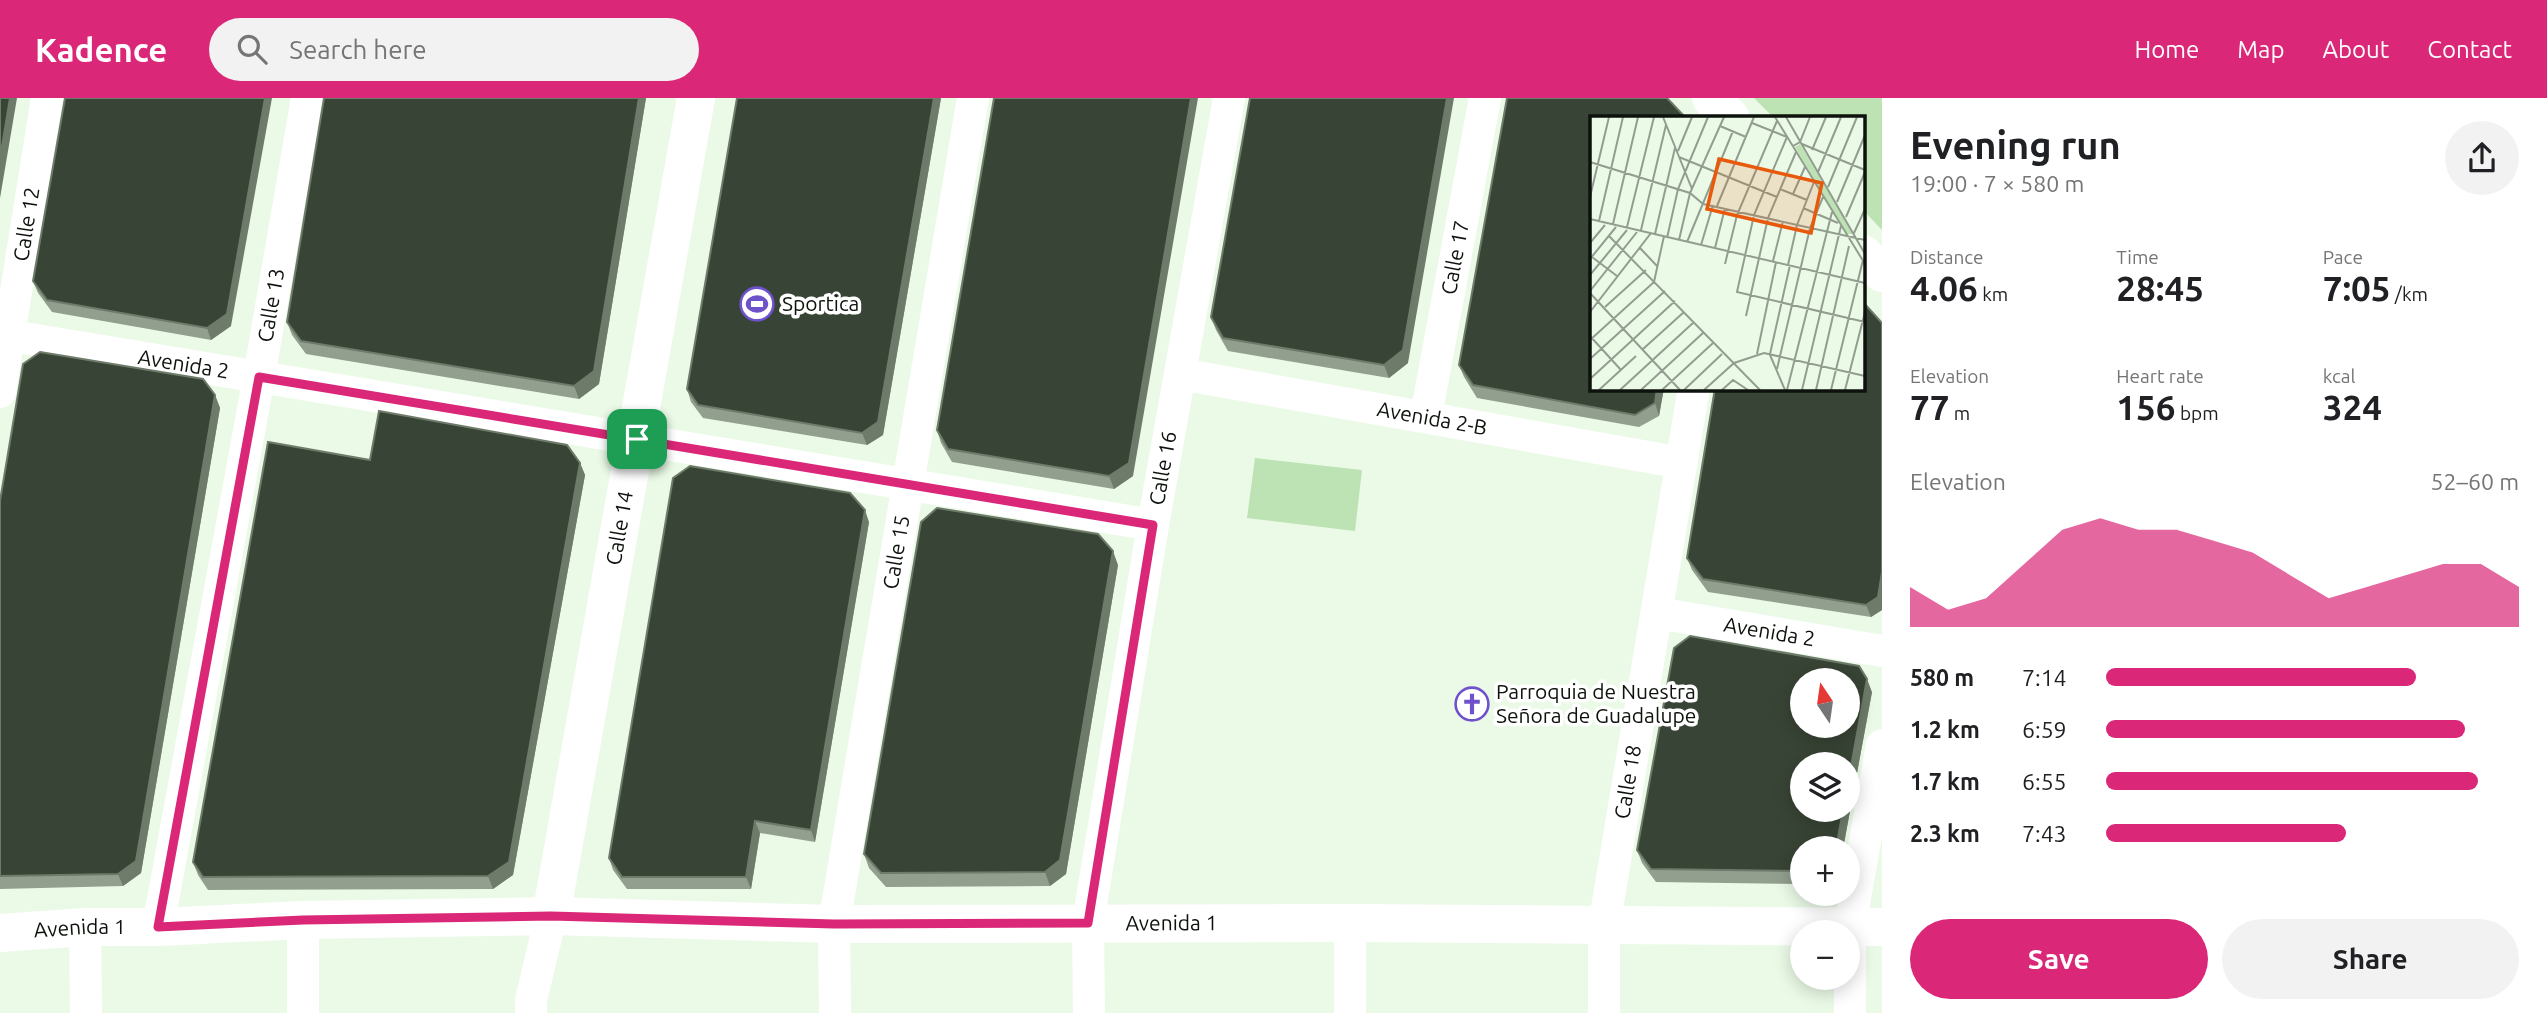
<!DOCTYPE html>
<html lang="en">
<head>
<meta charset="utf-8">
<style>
  :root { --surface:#fff; --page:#f2f2f2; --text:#202124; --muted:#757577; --accent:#db2777 }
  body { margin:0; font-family:Ubuntu,sans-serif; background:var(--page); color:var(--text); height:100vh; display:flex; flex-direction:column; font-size:26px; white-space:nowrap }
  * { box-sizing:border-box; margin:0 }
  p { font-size:23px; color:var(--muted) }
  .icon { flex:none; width:38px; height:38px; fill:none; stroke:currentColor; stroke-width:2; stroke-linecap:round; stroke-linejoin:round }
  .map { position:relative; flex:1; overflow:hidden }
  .drawer { display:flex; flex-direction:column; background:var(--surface); width:665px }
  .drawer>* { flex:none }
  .needle { width:46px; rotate:347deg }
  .buttons { position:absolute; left:1790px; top:570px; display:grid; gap:14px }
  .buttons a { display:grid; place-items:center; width:70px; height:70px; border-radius:50%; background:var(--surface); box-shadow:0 4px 18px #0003; font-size:35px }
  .pin { position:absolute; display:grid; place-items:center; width:60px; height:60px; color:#fff; margin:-30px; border-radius:14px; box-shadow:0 4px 10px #0006 }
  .round { display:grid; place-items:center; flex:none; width:74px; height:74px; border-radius:37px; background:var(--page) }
  .headline { display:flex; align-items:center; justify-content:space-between; height:119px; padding:0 28px }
  h1 { font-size:38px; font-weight:600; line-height:52px }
  .figures { display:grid; grid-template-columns:repeat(3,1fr); gap:10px; height:119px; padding:7px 28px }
  .figures div { display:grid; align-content:center }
  .figures b { font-size:35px; font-weight:600 }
  .figures small { font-size:19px; font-weight:400 }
  .figures p { font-size:19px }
  .chart { height:196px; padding:14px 28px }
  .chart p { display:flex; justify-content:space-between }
  .chart svg { width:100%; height:126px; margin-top:7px; fill:var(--accent); opacity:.7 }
  .action { display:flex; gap:14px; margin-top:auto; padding:14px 28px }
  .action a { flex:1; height:80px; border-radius:42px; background:var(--accent); color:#fff; font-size:28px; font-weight:600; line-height:80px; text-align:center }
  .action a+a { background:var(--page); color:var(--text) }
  ul { padding:0 28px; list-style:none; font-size:23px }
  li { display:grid; grid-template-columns:112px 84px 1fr; align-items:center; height:52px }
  li i { height:18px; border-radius:9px; background:var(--accent) }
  header { display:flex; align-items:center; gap:42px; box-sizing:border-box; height:98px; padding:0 35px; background:var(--accent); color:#fff }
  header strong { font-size:33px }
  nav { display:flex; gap:38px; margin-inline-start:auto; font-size:24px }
  .search { width:490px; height:63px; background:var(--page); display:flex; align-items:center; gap:18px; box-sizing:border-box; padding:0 24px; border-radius:38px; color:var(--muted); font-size:26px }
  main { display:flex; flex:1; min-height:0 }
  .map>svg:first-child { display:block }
  .green { fill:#bde2b3 }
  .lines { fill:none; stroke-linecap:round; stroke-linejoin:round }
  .street { stroke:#fff; stroke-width:32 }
  .secondary { stroke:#fff; stroke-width:38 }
  .wall { fill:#929f8e }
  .shaded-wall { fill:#6e7b6a }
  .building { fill:#384435; stroke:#6e7b6a; stroke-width:2; fill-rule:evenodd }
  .route-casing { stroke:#fff; stroke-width:14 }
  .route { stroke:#db2777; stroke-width:9 }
  .labels { text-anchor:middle; stroke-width:7; stroke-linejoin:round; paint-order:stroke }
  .street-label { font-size:21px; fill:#0d120c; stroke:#fff }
  .poi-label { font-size:21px; fill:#0d120c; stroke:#fff; text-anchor:start }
  .inset-road { fill:none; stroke:#929d8f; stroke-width:2 }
  .view { fill:#e8590c; fill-opacity:0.15; stroke:#e8590c; stroke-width:3.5 }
  .inset-edge { fill:none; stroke:#0d120c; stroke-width:3.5 }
</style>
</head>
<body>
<header>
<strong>Kadence</strong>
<div class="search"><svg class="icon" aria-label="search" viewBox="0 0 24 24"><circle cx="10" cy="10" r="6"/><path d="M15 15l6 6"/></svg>Search here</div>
<nav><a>Home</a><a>Map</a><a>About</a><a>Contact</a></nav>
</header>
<main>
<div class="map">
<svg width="1882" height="915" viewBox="0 0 1882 915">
  <rect width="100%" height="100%" fill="#ebfae7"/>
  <path class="green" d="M1754,0h128v132l-19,-20v-93h-90z
    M1255,360l107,12 -7,61 -108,-13z"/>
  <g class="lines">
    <g class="street">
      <path id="s1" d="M0,236l1153,191"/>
      <path id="s2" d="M1180,276l502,89"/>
      <path id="s3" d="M0,294l47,-294"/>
      <path id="s4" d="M1426,318l59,-318"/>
      <path id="s5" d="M1657,515l225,38"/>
      <path d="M85,829l1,86"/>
      <path id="s6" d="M158,829l101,-550 48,-279"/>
      <path d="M303,915v-93"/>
      <path d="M531,915v-13l20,-84"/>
      <path id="s7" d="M835,915l-1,-89 139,-826"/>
      <path id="s8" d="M1089,915l-1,-90 65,-398 76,-427"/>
      <path d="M1350,915v-90"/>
      <path id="s9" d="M1604,915v-87l90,-538"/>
      <path d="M1850,915v-87l32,-181"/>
    </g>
    <g class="secondary">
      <path d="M1711,0l19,19"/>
      <path d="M1863,156l19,19"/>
      <path id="s10" d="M551,818l145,-818"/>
      <path id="s11" d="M0,835l85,-6h73l145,-7 248,-4 283,8 516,-1 532,4"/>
    </g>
  </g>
  <path class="wall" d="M324,0h322l-47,286 -20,15 -273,-45 -14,-19 -5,-13z
    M737,0h204l-58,337 -16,10 -164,-27 -12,-16 -4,-13z
    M33,183l198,45 -20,14 -159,-28 -14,-19z
    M1211,219l197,46 -19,15 -161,-27 -12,-21z
    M1882,225v287l-11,7 -163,-25 -16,-22 -5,-12z
    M1459,267l205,23 -5,28 -20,11 -162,-29 -13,-21z
    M215,297l5,13 -79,465 -18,13 -123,3v-388z
    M937,332l196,46 -19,13 -162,-27 -11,-19z
    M370,362l210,3 5,12 -72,400 -20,14 -285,1 -10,-15 -5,-13z
    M869,424l-54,320 -55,-9 -9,56h-124l-14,-19 -4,-12z
    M1118,467l-52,309 -16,12 -164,1 -17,-19 -5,-14z
    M1872,594l-29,157h-41v35l-146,-2 -14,-19 -5,-13z"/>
  <path class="shaded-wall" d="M10,0h7l-17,100v-39z
    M265,0h7l-41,228 -20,14 -4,-12z
    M639,0h7l-47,286 -20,15 -5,-13z
    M934,0h7l-58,337 -16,10 -5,-12z
    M1191,0h7l-65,378 -19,13 -5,-13z
    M1447,0h7l-46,265 -19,15 -5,-13z
    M1657,290h7l-5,28 -4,-13z
    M215,297l5,13 -79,465 -18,13 -5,-12z
    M580,365l5,12 -72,400 -20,14 -5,-13z
    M865,412l4,12 -54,320 -4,-12z
    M1113,453l5,14 -52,309 -16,12 -5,-14z
    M1882,474v38l-11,7 -5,-12z
    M1867,581l5,13 -29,157h-7l7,-39h5v-27z
    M755,723l5,12 -9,56 -5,-12z"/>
  <path class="building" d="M0,0h10l-10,61z
    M65,0h200l-38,216 -20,14 -160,-28 -14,-19z
    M324,0h315l-45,273 -20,15 -273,-45 -14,-19z
    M737,0h197l-56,324 -16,11 -164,-28 -11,-16z
    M994,0h197l-62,365 -20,13 -161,-27 -11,-19z
    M1250,0h197l-44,252 -19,15 -161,-27 -12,-21z
    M1507,0h160l18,19h-93v271h65l-2,15 -20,12 -162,-30 -14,-20z
    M1863,204l19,21v249l-4,25 -12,8 -163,-26 -16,-21 28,-170h148z
    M40,254l163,27 12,16 -79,466 -18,13 -118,2v-375l23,-137z
    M379,313l188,34 13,18 -71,399 -21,14 -285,1 -10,-15 75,-420 102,18z
    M690,368l160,27 15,17 -54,320 -56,-9 -9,56h-124l-13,-19 64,-380z
    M937,410l161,26 15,17 -53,309 -15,12 -164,1 -17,-19 57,-332z
    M1690,538l169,30 8,13 -19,104v-18h-46v45h41l-7,39h-34v22l-151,-2 -14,-19 37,-202zM1802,583h46v45h-46z"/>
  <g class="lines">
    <defs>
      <path id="route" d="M259,279l894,148 -65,398 -254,1 -283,-8 -248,4 -145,7z"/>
    </defs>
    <use href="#route" class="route-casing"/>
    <use href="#route" class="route"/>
  </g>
  <defs>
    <symbol id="stadium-ring" viewBox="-11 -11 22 22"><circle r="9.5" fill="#fff" stroke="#6d52cb" stroke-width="1.5"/><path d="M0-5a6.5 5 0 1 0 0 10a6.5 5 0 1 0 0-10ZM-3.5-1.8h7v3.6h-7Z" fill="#6d52cb"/></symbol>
    <symbol id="church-ring" viewBox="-11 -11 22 22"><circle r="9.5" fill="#fff" stroke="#6d52cb" stroke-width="1.5"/><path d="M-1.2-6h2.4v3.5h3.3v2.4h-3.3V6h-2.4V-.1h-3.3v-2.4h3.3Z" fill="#6d52cb"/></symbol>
  </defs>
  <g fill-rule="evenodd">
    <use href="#stadium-ring" x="738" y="187" width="38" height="38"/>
    <use href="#church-ring" x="1453" y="587" width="38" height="38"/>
  </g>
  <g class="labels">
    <g class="street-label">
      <text dy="7" stroke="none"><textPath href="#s3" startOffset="170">Calle 12</textPath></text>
      <text dy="7" stroke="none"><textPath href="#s4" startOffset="161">Calle 17</textPath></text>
      <text dy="7" stroke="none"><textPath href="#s6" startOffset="632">Calle 13</textPath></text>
      <text dy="7" stroke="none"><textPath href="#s1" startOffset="186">Avenida 2</textPath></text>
      <text dy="7" stroke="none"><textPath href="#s2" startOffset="256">Avenida 2-B</textPath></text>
      <text dy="7" stroke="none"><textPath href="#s8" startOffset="551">Calle 16</textPath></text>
      <text dy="7" stroke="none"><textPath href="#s10" startOffset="394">Calle 14</textPath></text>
      <text dy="7" stroke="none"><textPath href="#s7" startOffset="466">Calle 15</textPath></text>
      <text dy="7" stroke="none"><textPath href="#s5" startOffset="114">Avenida 2</textPath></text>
      <text dy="7" stroke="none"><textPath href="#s9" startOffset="233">Calle 18</textPath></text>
      <text dy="7" stroke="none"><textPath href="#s11" startOffset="1172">Avenida 1</textPath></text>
      <text dy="7" stroke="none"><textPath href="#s11" startOffset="80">Avenida 1</textPath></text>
    </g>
    <g class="poi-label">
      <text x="782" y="213">Sportica</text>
      <text x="1496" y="601">Parroquia de Nuestra<tspan x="1496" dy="24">Señora de Guadalupe</tspan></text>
    </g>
  </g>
  <g transform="translate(1590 18)">
    <rect width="275" height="275" fill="#ebfae7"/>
    <path d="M210,28l53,90h-6l-52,-87z" fill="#bde2b3"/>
    <path class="inset-road" d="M73,1l29,72M185,1l90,147M196,1l79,137M162,7l35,14 -33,78 -17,77 128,30M130,10l26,11M212,28l63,26M203,30l7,-4 10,-25M222,34l14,-33M88,35l14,-34M89,41l98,40M0,46l100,31 13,11M228,56l23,-55M238,71l29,-70M190,73l27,11M203,78l12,-27M0,81l19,-80M247,86l28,-67M113,88l162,36M127,90l37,-89M213,92l35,15M256,101l19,-45M0,103l275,64M9,105l24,-104M23,108l25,-107M37,111l27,-110M51,114l25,-105M264,117l11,-24M65,118l20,-86M19,120l151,154M77,122l11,-49 30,-72M89,124l11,-47 34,-76M97,126l46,-111M0,127l15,-18M111,129l12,-40M50,132l17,18M125,132l10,-40M2,141l25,19M0,143l26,-32M183,145l10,-40M135,148l12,-49 40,-94M198,149l9,-40 17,-43M0,159l37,-45M0,175l47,-59M0,177l90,97M15,191l41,-37M0,196l61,-79M156,200l22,-98 28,-66M0,220l31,34M0,224l64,-58 10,-46M53,233l41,-37M167,238l19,-92M180,238l20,-89M180,239l15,35M0,243l75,-68M187,253l33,-141 13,-31M0,263l85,-78M9,274l37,-34M30,274l74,-68M51,274l62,-57M72,274l51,-47M94,274l38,-36M114,274l30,-27 30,-10 101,23M132,274l11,-10 15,10M197,274l45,-178M212,274l39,-164M226,274l33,-144M241,274l32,-130M255,274l20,-78"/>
    <path class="view" d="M129,43l103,24 -11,50 -104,-24z"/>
    <rect width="275" height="275" class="inset-edge"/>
  </g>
</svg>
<div class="buttons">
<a><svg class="needle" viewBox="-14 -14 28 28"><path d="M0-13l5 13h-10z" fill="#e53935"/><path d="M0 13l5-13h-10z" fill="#757577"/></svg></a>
<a><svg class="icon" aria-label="layers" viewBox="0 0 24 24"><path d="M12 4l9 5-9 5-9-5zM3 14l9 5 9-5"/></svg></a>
<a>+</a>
<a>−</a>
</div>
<div class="pin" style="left:637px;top:341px;background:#1e9e55"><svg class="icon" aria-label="arrive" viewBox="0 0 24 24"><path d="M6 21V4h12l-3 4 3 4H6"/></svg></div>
</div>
<section class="drawer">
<div class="headline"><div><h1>Evening run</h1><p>19:00 · 7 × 580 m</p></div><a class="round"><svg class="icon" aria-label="share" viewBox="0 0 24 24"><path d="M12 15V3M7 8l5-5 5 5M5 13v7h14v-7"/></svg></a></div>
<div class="figures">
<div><p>Distance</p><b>4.06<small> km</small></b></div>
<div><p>Time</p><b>28:45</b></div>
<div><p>Pace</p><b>7:05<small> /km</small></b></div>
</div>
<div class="figures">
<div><p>Elevation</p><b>77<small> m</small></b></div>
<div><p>Heart rate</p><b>156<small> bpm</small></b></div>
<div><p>kcal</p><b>324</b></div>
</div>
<div class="chart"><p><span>Elevation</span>52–60 m</p>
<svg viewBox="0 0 160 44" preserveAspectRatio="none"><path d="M0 44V30L10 38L20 34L30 22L40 10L50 6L60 10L70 10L80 14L90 18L100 26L110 34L120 30L130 26L140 22L150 22L160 30V44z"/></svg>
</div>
<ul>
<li><b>580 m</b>7:14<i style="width:75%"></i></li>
<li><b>1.2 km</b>6:59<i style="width:87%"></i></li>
<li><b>1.7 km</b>6:55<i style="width:90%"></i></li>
<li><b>2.3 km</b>7:43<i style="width:58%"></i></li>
</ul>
<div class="action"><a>Save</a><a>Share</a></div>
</section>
</main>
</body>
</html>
